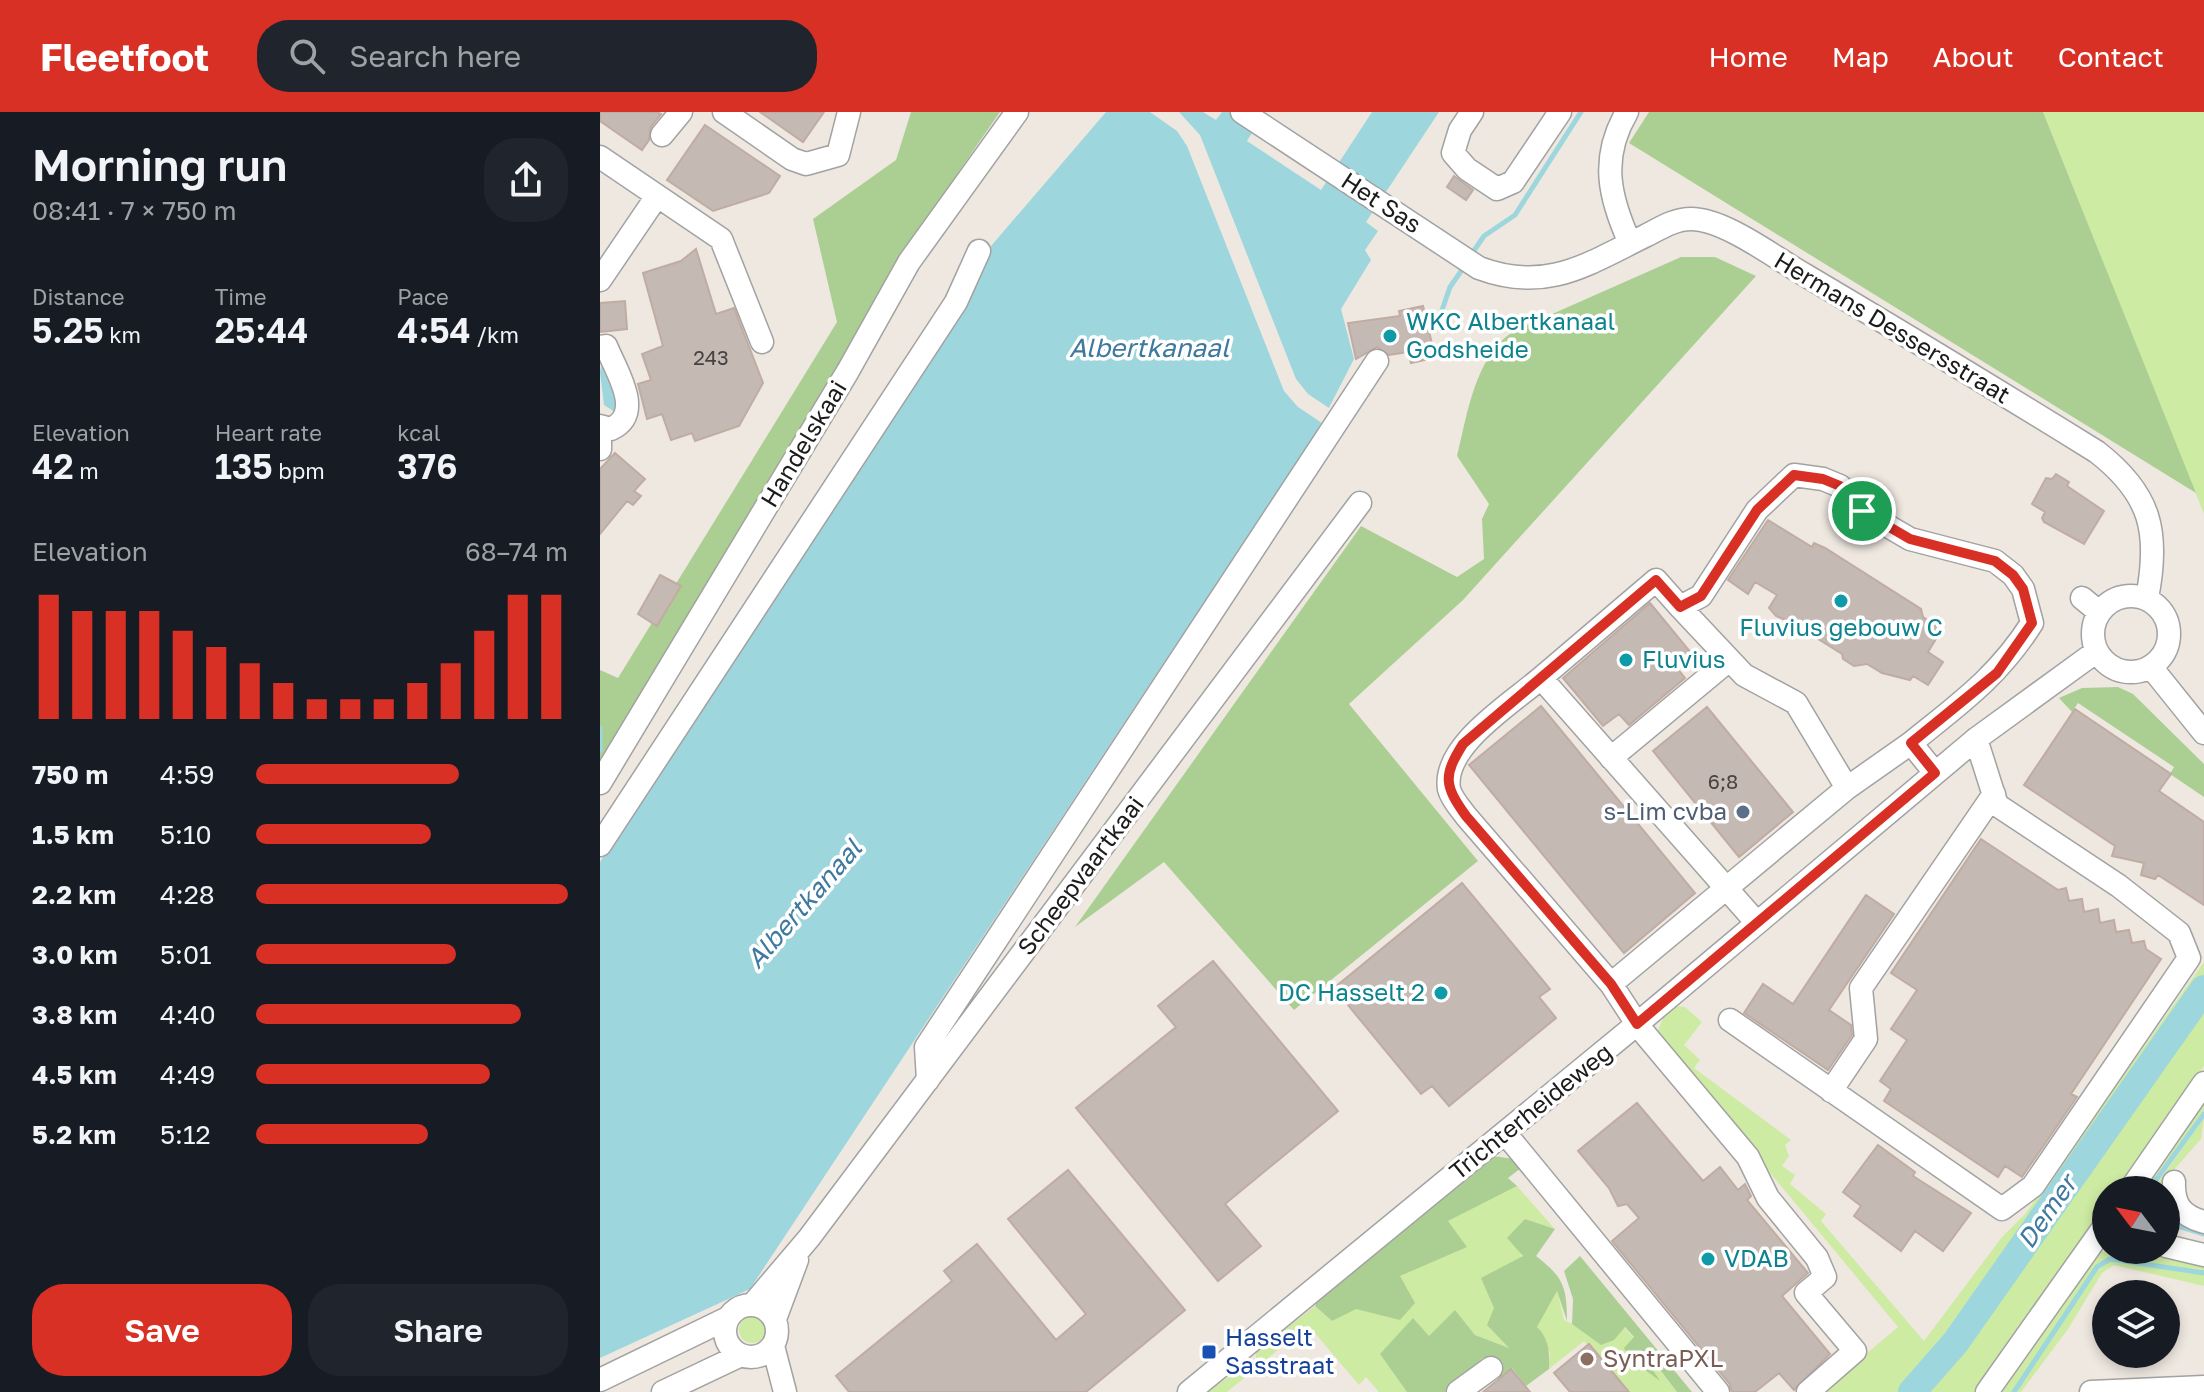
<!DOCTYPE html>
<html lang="en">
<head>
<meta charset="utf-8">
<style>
  :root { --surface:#171b24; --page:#20242c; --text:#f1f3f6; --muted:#9ea1a6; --accent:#d93025 }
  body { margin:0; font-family:"Golos Text",sans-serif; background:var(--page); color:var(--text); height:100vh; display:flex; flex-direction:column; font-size:30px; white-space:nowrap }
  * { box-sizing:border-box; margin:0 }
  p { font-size:26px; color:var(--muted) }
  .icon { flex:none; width:44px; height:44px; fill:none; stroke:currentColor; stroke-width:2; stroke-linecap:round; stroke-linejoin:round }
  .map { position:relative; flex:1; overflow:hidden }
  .side { display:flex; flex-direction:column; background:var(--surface); width:600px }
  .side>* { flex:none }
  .needle { width:52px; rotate:302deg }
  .fabs { position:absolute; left:1492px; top:1064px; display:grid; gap:16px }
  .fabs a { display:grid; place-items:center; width:88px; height:88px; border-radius:50%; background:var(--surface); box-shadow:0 4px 12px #0003; font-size:40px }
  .pin { position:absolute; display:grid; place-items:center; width:68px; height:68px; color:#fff; margin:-34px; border:4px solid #fff; border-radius:50%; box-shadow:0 2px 8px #0007 }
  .round { display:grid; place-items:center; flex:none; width:84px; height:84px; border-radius:32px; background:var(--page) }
  .headline { display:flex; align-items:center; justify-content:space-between; height:136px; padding:0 32px }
  h1 { font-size:44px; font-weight:600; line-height:60px }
  .figures { display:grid; grid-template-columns:repeat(3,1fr); gap:12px; height:136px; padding:8px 32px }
  .figures div { display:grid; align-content:center }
  .figures b { font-size:34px; font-weight:600 }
  .figures small { font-size:22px; font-weight:400 }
  .figures p { font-size:22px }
  .chart { height:224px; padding:16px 32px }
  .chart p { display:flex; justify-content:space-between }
  .chart svg { width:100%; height:144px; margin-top:8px; stroke:var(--accent); stroke-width:6 }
  .button { display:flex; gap:16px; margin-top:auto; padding:16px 32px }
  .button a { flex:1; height:92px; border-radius:32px; background:var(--accent); color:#fff; font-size:32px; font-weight:600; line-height:92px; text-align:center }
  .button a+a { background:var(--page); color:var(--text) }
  ul { padding:0 32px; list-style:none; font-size:26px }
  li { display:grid; grid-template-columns:128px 96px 1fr; align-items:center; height:60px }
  li i { height:20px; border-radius:10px; background:var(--accent) }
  header { display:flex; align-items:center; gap:48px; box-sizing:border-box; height:112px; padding:0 40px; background:var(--accent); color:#fff }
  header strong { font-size:38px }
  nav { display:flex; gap:44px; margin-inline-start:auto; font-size:28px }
  .search { width:560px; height:72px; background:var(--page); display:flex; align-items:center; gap:20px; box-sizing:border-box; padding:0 28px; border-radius:32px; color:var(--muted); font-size:30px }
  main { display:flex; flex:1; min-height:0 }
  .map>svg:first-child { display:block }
  .grass { fill:#ceeba3 }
  .forest { fill:#abcf93 }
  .water { fill:#9ed6de }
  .pier { fill:#eee8e0 }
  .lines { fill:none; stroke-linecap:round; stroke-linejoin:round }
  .stream { stroke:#9ed6de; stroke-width:5 }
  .river { stroke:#9ed6de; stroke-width:28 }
  .building { fill:#c5b9b3; stroke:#c0aca2; stroke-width:2 }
  .minor-casing { stroke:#a2a2a2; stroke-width:25 }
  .minor { stroke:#fff; stroke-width:22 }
  .route-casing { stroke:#fff; stroke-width:16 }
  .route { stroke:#d93025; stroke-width:10 }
  .culture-dot { fill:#0f9aa8; stroke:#fff; stroke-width:3 }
  .service-dot { fill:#5c6f8a; stroke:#fff; stroke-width:3 }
  .transit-dot { fill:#1a4fb4; stroke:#fff; stroke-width:3 }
  .education-dot { fill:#8d6e63; stroke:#fff; stroke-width:3 }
  .labels { text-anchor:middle; stroke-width:7; stroke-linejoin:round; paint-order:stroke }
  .number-label { font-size:20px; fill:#464241 }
  .street-label { font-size:24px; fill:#1b1b1b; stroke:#fff }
  .culture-label { font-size:24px; fill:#0d838f; stroke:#fff; text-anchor:start }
  .service-label { font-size:24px; fill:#4e5e75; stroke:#fff; text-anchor:end }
  .transit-label { font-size:24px; fill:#164399; stroke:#fff; text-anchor:start }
  .education-label { font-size:24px; fill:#785e54; stroke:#fff; text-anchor:start }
  .water-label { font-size:26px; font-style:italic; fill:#3f799f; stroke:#fff }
</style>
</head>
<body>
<header>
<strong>Fleetfoot</strong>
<div class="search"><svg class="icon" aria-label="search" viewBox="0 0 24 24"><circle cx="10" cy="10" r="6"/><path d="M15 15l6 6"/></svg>Search here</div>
<nav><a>Home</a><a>Map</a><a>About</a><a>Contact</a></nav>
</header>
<main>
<section class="side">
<div class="headline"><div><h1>Morning run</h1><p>08:41 · 7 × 750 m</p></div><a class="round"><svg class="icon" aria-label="share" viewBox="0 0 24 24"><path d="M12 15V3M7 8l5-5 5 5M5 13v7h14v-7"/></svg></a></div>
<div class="figures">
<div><p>Distance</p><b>5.25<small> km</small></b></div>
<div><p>Time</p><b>25:44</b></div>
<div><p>Pace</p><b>4:54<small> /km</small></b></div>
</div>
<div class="figures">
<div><p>Elevation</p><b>42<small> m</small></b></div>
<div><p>Heart rate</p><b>135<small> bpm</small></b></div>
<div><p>kcal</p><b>376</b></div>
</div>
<div class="chart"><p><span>Elevation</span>68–74 m</p>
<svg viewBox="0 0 160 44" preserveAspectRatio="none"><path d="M5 44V6M15 44V11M25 44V11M35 44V11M45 44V17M55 44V22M65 44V27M75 44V33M85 44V38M95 44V38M105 44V38M115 44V33M125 44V27M135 44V17M145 44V6M155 44V6"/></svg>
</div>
<ul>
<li><b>750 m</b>4:59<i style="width:65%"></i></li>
<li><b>1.5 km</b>5:10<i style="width:56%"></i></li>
<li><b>2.2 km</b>4:28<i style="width:100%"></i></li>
<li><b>3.0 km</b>5:01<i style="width:64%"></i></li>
<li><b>3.8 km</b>4:40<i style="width:85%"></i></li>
<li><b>4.5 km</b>4:49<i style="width:75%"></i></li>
<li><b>5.2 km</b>5:12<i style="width:55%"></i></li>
</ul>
<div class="button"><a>Save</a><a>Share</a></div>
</section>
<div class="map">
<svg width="1604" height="1280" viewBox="0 0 1604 1280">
  <rect width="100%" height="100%" fill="#eee8e0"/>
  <path class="grass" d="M1443,0h161v402z
    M1604,850v19l-274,377 -32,34h-77l77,-65 -229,-276 -12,-18 6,-15 11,-12 11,1 17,15 -18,23 16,15 -6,8 97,72 -6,5 4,11 -7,10 13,9 -5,9 36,30 -5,7 103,120 78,-104 24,-24z
    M1604,891v63l-86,124h-12v17l-112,161 -19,24h-54l43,-50z
    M1604,985v13l-51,71 -1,9h-9z
    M1604,1006l-3,21 -29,33 23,58 -29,-16v-24h-7v-9z
    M917,1074l38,43 -30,-10 -14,130 -36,-14 -20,-24 -48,81h-28l-13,-15 -7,8 -51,-60 -81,67h-20l49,-34v-6l59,-46 17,15 67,-44 48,-56z
    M1507,1138h23l74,15v7l-93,-14 -15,9 -83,125h-15l95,-137z
    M1511,1148l93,15v11l-90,-21 -12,8 -34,56 -47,63h-6l80,-119z
    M957,1178l7,30 21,10 16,15 23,-18 10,11 -4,21 28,20 -7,-14 2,-3 24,30h-49l-44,-51 -35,28 1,-16 -13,-26z
    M139 1218a13 13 0 1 1 26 0a13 13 0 1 1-26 0Z"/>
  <path class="forest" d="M311,0h89c-148,209 -264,440 -400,658v-100l18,8 219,-356 -24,-103 83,-59z
    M1049,0h394l153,381 -567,-350z
    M1081,145h34l41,19 -293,324 -114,104 129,157 -184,149 -130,-148 -89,65 286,-401 96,51 27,-18 -2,-40 7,-15 -32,-48c10,-40 18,-101 57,-125z
    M1518,575l15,7 71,70v33l-34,-23 4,-7 -96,-64 -6,9 -13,-14 23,-10z
    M893,1044l21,3 7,9 -13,10 9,8 -69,35 19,26 -67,29 15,27 -15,17 -44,-11 -24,12 -17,-15 5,-11z
    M925,1107l30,10 -19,27c27,21 31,30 31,65l-10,-30 -20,36c12,11 13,27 12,42l-23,17 -14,-18 -13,11 -16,-21 -38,34h-38l-27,-38 33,-36 16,18 26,-26 20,25 34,13 -22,-23 7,-17 -13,-30 42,-22 -16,-18z
    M980,1144l112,136h-15l-23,-30 -1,8 7,11 -30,-22 -6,-11 10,-11 -9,-10 -11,13 -13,5 -29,-21 1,-25 -9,-28z"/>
  <path class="water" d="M506,0h97l13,8 6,-8h43l-18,29 74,49 51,-78h67l-73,110 12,9 -13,19 6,10 -30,49 13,50 -37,72 -567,858 -150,69v-496l220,-335 165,-274z
    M2,251l18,40 -5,9 -11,-7 -4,-33z"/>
  <path class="pier" d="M550,0h29l21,23 96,244 12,15 24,16 -7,15 -27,-18 -14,-16 -97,-245 -10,-15z"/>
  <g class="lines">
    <path class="stream" d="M871,143l13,-19 31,-21 66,-103
      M827,211l13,-7 10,-29 14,-20
      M0,616v22
      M1555,1078l1,-10 48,-66
      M1566,1106l12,8 26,8
      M1414,1280l83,-125 13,-8 94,14"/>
    <path class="river" d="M1312,1280l43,-49 249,-354"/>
  </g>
  <path class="building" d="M0,0h57l4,2 -10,13 -2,13 -7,10 -42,-29z
    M160,0h64l-21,30z
    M105,13l75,51 -11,17 -56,18 -46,-31z
    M854,64l19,14 -7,10 -19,-13z
    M96,137l20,65 18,-6 29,75 -24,43 -44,15 -3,-8 -21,7 -9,-26 -15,5 -9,-35 13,-4 -9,-26 21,-8 -20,-73 38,-12z
    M25,189l2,28 -27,3v-29z
    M823,194l10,42 -7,2 3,9 -18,4 -3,-11 -19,3 -12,-8 -21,12 -8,-36 52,-7 -1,-5z
    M15,341l30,26 -11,12 7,5 -8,9 -6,-4 -27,33v-65z
    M1456,362l13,8 -2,4 37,25 -20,33 -40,-22 -2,-4 3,-6 -13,-8 14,-26 6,1z
    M1168,408l44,27 2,-4 11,5 96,61 2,8 19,12 -14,23 15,10 -15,23 -15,-9 -3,4 -28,-7 -15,-9 -13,2 -11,-7 -1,-5 -51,-32 -15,-6 -7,-8 8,-13 -22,-13 -7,12 -20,-14z
    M60,463l21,11 -24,40 -19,-12z
    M1050,491l42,51 -16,13 9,11 -56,47 -10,-11 -16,12 -40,-48z
    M941,594l154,187 -71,60 -155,-188z
    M1107,595l86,105 -54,45 -86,-106z
    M1475,597l96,65 -12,17 45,31v83l-46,-30 -3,4 -14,-4 3,-12 -32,-7 3,-10 -91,-61z
    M1381,727l77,51 8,-2 3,13 13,-2 2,13 14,-3 2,14 14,-3 2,12 13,-2 3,13 12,-2 2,8 15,10 -90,135 6,3 -55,80 -17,-11 -7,11 -114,-76 7,-12 -11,-8 27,-41 -16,-11 26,-39 -26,-17z
    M862,771l88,106 -11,8 17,21 -107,88 -17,-20 -11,8 -87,-106z
    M1266,783l28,19 -65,96 22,15 1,10 -24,35 -84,-57 19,-29 30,20z
    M613,849l125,150 -113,93 36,42 -43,35 -142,-173 100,-81 -18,-21z
    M1037,991l66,78 17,-14 18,23 7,-6 6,12 -4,4 61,73 -26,23 48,58 -36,36 -15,-17 -24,19h-23l-3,-9 -117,-142 27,-23 -12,-14 -9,2 -9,-18 -31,-37z
    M1278,1033l37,27 -2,4 58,37 -28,38 -28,-20 -14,20 -47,-35 7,-10 -18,-14z
    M468,1058l117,140 -99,82h-237l-13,-16 116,-95 -8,-10 33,-27 79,96 30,-26 -78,-95z
    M989,1232l40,48h-59l-16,-19z
    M911,1257l19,23h-47l16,-13z"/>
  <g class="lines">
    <defs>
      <path id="minor" d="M124,0l68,47 14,5 32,-9 11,-43
        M642,0l237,156c67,25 107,-3 166,-32 14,-7 29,-17 46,-17 34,0 84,39 114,56 98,58 195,117 292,177 54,42 63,80 50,146
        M872,0l-12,18 -7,23 14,16 30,20 16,-7 47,-70
        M1027,0c-27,46 -18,85 3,131
        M62,23l19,-23
        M0,45l121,82 41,103
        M0,168l57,-84
        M0,235l6,-1c10,25 39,67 5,83l-11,-3
        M0,330v7
        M1493 522a38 38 0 1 1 76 0a38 38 0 1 1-76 0Z
        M1482,486l17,14
        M1551,555l53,66
        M941,566l115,-98 24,27
        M1311,631l-64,45 -51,-85 -52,-28 -64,-68 21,-11 56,-86 37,-35 29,4 17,7 22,25 48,28 85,22 18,14 10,14 9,34c-34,54 -73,81 -121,120l24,30
        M1011,646l117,-97
        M0,671l248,-412 61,-109 108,-150
        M0,733l356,-543 23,-51
        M1157,811l-216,-245c-30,26 -99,68 -92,111 2,9 11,19 17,27l145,168 28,43 109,130 20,41 49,60 8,19 -19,16 49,58 -47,41
        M1011,872l236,-196
        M1130,908l272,189 31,-23 156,-228 -10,-25 -60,-47 -122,-81 -21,-66
        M328,968l-2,-33 451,-686
        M1231,979l35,-52 -5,-51 133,-194
        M905,1021l213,259
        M1574,1070c-1,23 8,34 30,40
        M1530,1078l74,-107
        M1566,1134l38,9
        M153,1192l56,-66 551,-735
        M125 1219a26 26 0 1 1 52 0a26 26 0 1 1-52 0Z
        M175,1207l22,-59
        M173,1234l12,46
        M0,1268l128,-62
        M63,1280l78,-37
        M589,1280l448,-368 339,-285 121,-88
        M858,1280l33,-24
        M1387,1280l119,-168
        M1491,1280l113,-5"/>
    </defs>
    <use href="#minor" class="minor-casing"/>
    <use href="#minor" class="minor"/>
  </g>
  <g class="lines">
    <defs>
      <path id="route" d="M1194,363l29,4 17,7 22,25 48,28 85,22 18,14 10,14 9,34 -35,50 -86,70 24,30 -298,251 -26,-40 -145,-168c-22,-31 -23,-40 -3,-72l193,-164 24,27 21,-11 56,-86z"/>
    </defs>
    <use href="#route" class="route-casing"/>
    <use href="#route" class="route"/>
  </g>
  <g class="culture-dot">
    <circle cx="790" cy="224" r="8"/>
    <circle cx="1241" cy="489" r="8"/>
    <circle cx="1026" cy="548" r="8"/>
    <circle cx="841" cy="881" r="8"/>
    <circle cx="1108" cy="1147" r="8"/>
  </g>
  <circle class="service-dot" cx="1143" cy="700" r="8"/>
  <rect class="transit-dot" x="601" y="1232" width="16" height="16" rx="4"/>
  <circle class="education-dot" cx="987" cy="1247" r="8"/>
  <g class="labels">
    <g class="number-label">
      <text x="111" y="253">243</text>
      <text x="1123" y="677">6;8</text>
    </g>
    <g class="street-label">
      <text transform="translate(781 91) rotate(33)" y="8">Het Sas</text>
      <text transform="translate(1292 216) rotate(31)" y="8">Hermans Dessersstraat</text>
      <text transform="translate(204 332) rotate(-59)" y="8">Handelskaai</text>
      <text transform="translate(481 764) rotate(-53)" y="8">Scheepvaartkaai</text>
      <text transform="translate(931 1000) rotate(-39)" y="8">Trichterheideweg</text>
    </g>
    <g class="culture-label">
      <text x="806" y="218">WKC Albertkanaal<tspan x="806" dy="28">Godsheide</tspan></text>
      <text x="1241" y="524" text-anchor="middle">Fluvius gebouw C</text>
      <text x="1042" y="556">Fluvius</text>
      <text x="825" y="889" text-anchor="end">DC Hasselt 2</text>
      <text x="1124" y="1155">VDAB</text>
    </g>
    <g class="service-label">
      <text x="1127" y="708">s-Lim cvba</text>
    </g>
    <g class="transit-label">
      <text x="625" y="1234">Hasselt<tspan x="625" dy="28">Sasstraat</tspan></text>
    </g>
    <g class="education-label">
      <text x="1003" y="1255">SyntraPXL</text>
    </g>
    <g class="water-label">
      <text x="549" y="245">Albertkanaal</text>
      <text transform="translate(204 792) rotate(-49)" y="9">Albertkanaal</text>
      <text transform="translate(1447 1100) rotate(-55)" y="9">Demer</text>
    </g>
  </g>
</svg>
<div class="fabs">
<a><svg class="needle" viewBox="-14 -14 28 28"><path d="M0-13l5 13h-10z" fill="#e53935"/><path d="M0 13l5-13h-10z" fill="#9ea1a6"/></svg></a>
<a><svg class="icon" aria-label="layers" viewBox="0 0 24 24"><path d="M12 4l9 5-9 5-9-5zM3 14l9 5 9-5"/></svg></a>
</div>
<div class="pin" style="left:1262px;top:399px;background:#1e9e55"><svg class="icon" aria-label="arrive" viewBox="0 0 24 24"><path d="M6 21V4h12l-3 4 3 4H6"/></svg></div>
</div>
</main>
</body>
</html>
